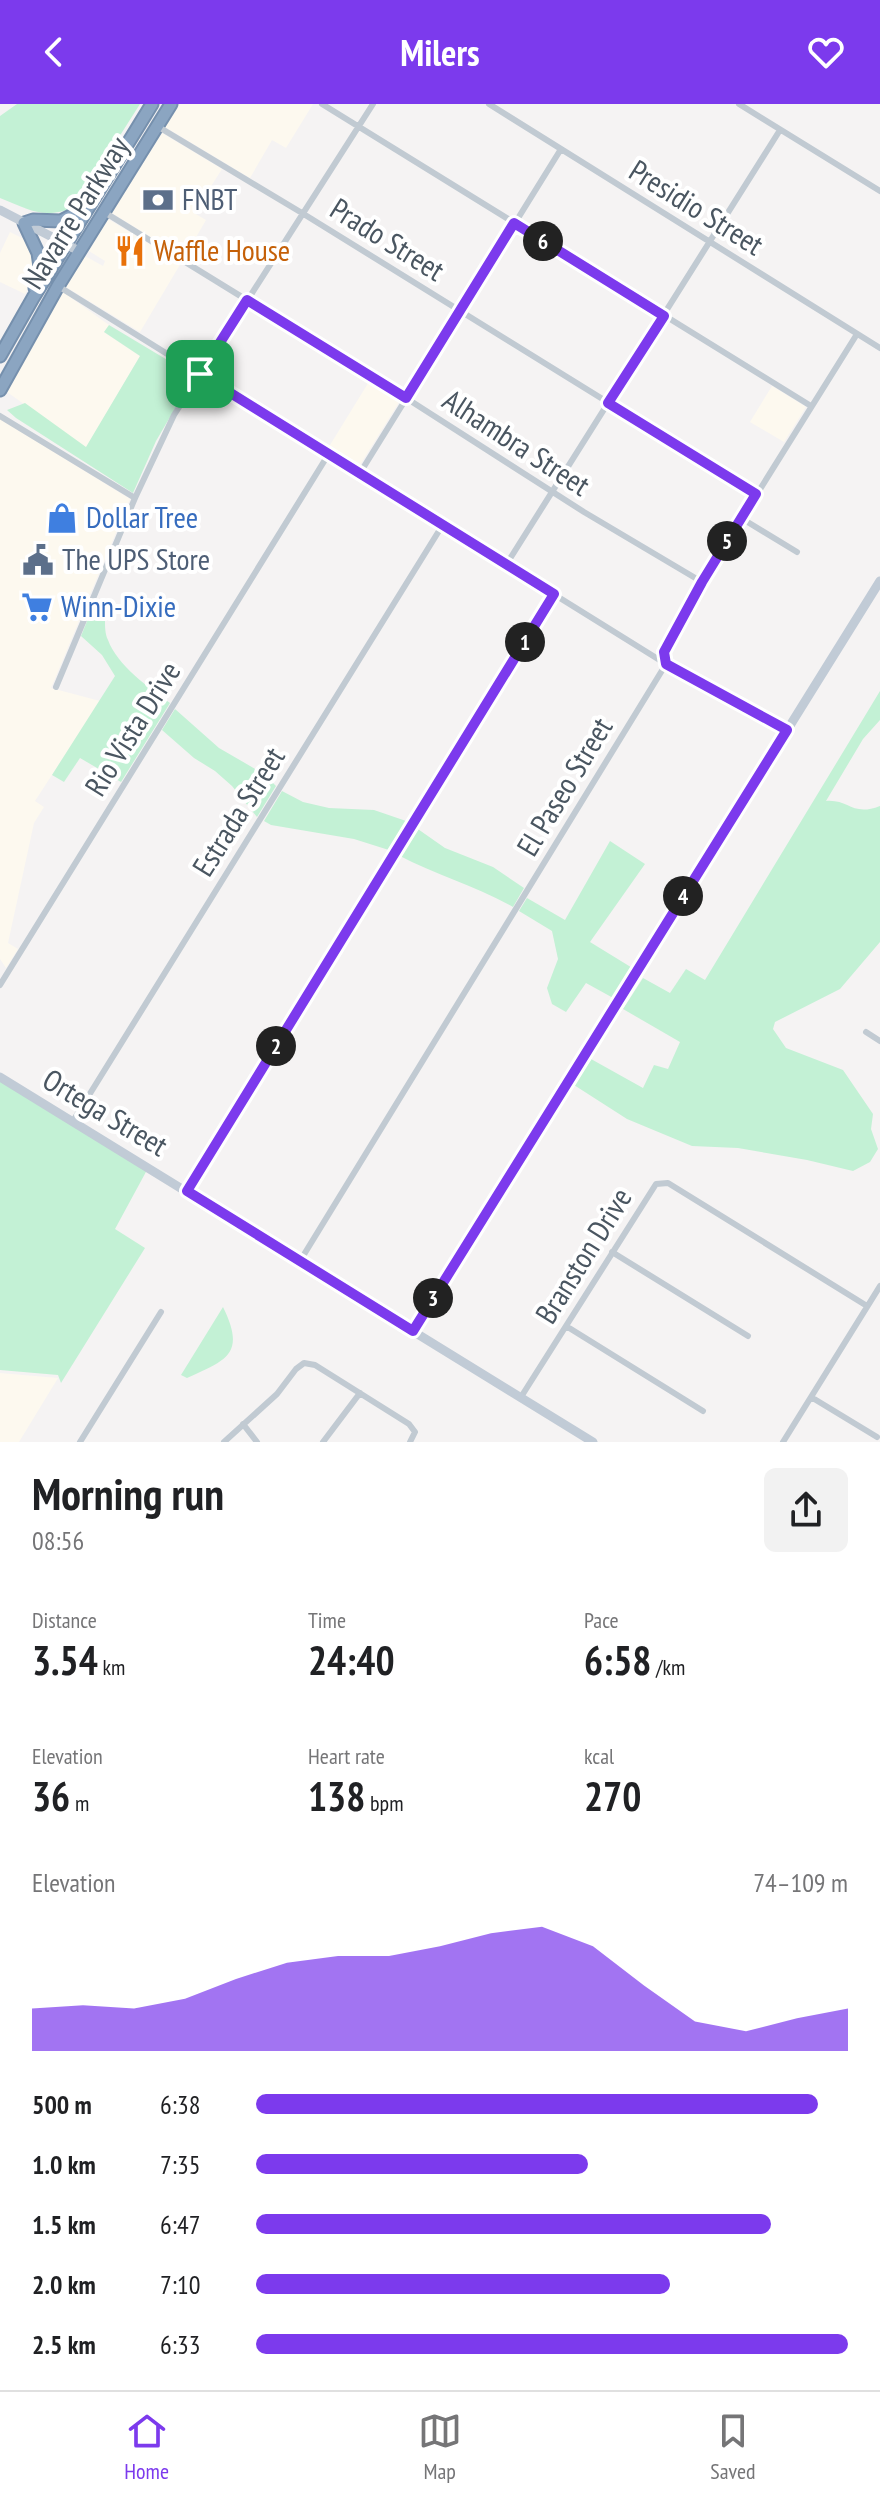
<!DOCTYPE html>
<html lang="en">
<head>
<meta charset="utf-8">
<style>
  :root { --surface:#fff; --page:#f2f2f2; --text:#202124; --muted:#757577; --line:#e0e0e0; --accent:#7c3aed }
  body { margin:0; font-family:"PT Sans Narrow",sans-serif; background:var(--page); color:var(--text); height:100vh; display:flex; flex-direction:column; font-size:30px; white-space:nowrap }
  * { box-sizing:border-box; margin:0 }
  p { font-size:26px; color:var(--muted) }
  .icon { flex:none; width:44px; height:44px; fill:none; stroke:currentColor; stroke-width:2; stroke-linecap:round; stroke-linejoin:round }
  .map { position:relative; height:1338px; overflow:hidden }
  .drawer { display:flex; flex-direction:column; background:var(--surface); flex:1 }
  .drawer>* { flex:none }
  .pin { position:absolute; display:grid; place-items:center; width:68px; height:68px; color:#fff; margin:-34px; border-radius:16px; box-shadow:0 4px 12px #0006 }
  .km { position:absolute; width:40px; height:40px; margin:-20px; border-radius:50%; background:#222; color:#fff; font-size:22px; line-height:40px; text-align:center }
  .round { display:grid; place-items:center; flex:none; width:84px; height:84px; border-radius:12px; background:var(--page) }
  .headline { display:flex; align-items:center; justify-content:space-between; height:136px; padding:0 32px }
  h1 { font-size:44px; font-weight:700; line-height:60px }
  .stats { display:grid; grid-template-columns:repeat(3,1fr); gap:12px; height:136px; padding:8px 32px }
  .stats div { display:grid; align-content:center }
  .stats b { font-size:40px; font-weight:700 }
  .stats small { font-size:22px; font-weight:400 }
  .stats p { font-size:22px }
  .chart { height:224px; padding:16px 32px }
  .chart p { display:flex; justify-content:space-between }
  .chart svg { width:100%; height:144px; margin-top:8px; fill:var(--accent); opacity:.7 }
  ul { padding:0 32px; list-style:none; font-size:26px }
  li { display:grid; grid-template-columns:128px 96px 1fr; align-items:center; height:60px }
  li i { height:20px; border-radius:10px; background:var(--accent) }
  header { display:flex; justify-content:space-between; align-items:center; height:104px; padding:0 32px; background:var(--accent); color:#fff; font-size:36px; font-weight:700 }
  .tabs { display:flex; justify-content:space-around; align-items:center; height:112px; border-top:2px solid var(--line); background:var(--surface); font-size:22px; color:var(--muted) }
  .tabs a { display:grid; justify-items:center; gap:4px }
  .tabs .active { color:var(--accent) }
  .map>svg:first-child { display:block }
  .commercial { fill:#fdf9ef }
  .green { fill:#c3f1d5 }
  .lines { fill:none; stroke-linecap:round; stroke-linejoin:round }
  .highway-casing { stroke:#7690ad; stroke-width:15 }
  .street { stroke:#c1cad2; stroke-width:6 }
  .secondary { stroke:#c1cbd6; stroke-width:9 }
  .highway { stroke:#8ba5c1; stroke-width:11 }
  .route-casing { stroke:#fff; stroke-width:16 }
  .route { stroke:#7c3aed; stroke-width:10 }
  .labels { text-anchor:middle; stroke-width:8; stroke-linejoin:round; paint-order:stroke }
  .service-label { font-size:30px; fill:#4e5e75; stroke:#fff; text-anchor:start }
  .street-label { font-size:30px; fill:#4a5661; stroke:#fff }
  .food-label { font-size:30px; fill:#c56008; stroke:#fff; text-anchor:start }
  .shop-label { font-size:30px; fill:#366cbe; stroke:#fff; text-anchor:start }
</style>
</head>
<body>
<header><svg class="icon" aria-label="back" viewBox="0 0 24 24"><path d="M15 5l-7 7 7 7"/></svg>Milers<svg class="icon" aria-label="heart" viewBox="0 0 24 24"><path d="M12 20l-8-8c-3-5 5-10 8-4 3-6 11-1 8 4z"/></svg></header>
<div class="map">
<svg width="880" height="1338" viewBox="0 0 880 1338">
  <rect width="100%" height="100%" fill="#f5f3f3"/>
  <path class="commercial" d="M180,0h133l-27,44 -14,-8 -22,38 -85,-51z
    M162,29l60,36 -28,44 12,7 -22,38 -72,-45z
    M108,115l73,44 -41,69 -74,-45 19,-31 18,10 2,-5 -16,-10z
    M10,128l18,9 7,15 -1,19 -9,19 -25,-12v-29z
    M63,188l46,33 -5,7 36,24 -54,92 -79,-56z
    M370,276l31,19 -43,69 -31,-18z
    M772,282l34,21 -22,35 -34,-20z
    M0,315l130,80 -79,189 49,13 -65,100 9,6 -10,16 -26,120 10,6 -12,19 -6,-9z
    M0,1269l58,5 -39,64h-19z"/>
  <path class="green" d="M17,0h123l-66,104c-32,11 -44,2 -74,-10v-82z
    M109,221l85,51 -38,65 -23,52 -117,-75 -9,-8 18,-7 61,44 54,-91 -36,-24z
    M92,505l13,12c0,5 0,13 3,19 9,25 41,48 62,63l-49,79 -41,-24 -16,24 -12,-7 63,-99 -13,-21 -21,-19z
    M880,587v29l-17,19 -37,62c23,-2 26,16 54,5v136l-40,47 -65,33 -2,7 13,19 57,22 30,44 -2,15 7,20 -8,13 -17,9 -46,-11 -69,-12 -46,-2 -65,-27 -53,-34 17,-26 52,29 11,-23 14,4 12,-27 -57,-33 20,-31 27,15 16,-24 19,11z
    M175,605l44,39 45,26 12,12 -19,31 -25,-31 -17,-15 -21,-13 -32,-28z
    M282,687l21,11 26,6 45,2 35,12 -17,29 -38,-12 -83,-14 -7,-4z
    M415,723l30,21 48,19 31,21 -11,19c-37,-21 -77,-32 -115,-52z
    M610,737l35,23 -55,78 44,27 -19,30 -29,-16 -20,29 -14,-8 -5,-16 11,-29 -6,-28 -33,-20 8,-13 38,22z
    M0,977l147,89 -32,59 30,19 -84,135 -3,-8 -58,-5z
    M223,1203c23,47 4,53 -36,71l-6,-3z"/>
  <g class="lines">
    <defs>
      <path id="highway" d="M35,184l5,-21 -2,-14 -14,-30 9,-3 28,1 27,-14
        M0,252l33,-58 119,-194
        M0,286l58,-104 113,-182"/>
    </defs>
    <use href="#highway" class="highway-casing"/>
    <path class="street" d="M322,0l489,302
      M489,0l391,244
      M739,0l141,87
      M157,22l145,87 454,281
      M104,108l302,186 178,114 118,70
      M58,182l608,378 121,66
      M0,312l135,82
      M360,369l201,-324
      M741,414l56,34
      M506,461l274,-435
      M56,583l79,-189 39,-83 199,-311
      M0,881l328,-530
      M866,928l14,9
      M73,1017l369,-595
      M187,1087l367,-597
      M612,1148l136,84
      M300,1157l366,-597 -2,-12 38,-70 155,-248
      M566,1222l137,85
      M521,1293l135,-213 12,-1 199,123
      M811,1293l66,40
      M243,1320l14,18
      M80,1338l81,-130
      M224,1338l53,-48 19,-25 8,-6 11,2 94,59 6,8 -5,10
      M323,1338l37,-49
      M783,1338l97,-156"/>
    <path class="secondary" d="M0,106l79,41
      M0,973l593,365
      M413,1227l467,-750"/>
    <use href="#highway" class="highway"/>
  </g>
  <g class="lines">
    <defs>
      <path id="route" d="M514,119l150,93 -56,87 148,91 -54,88 -38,70 2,12 121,66 -374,601 -226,-140 367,-597 -354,-220 47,-74 159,98z"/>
    </defs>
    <use href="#route" class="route-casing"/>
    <use href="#route" class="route"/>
  </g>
  <defs>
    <symbol id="bank-bare" viewBox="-9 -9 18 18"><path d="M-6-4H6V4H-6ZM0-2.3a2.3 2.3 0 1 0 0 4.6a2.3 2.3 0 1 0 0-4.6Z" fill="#5c6f8a" stroke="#fff" stroke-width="2.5" paint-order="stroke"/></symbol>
    <symbol id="restaurant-bare" viewBox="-9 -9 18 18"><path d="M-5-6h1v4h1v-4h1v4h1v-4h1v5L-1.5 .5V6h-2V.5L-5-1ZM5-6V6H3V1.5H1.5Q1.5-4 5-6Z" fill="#e8710a" stroke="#fff" stroke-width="2.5" paint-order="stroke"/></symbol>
    <symbol id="shop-bare" viewBox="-9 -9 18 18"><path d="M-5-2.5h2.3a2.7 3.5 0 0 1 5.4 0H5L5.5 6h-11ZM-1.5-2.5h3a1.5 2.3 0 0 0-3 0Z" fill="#3f7fe0" stroke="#fff" stroke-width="2.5" paint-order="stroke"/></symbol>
    <symbol id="civic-bare" viewBox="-9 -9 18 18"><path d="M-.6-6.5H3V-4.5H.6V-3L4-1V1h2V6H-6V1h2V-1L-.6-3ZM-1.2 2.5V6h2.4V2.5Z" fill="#5c6f8a" stroke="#fff" stroke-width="2.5" paint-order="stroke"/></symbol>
    <symbol id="supermarket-bare" viewBox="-9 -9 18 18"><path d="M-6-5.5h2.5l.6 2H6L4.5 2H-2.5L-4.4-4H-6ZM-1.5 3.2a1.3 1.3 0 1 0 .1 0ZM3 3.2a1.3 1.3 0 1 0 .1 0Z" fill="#3f7fe0" stroke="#fff" stroke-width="2.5" paint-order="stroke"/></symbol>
  </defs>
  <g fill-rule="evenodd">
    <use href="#bank-bare" x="136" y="74" width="44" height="44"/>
    <use href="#restaurant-bare" x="108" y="125" width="44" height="44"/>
    <use href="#shop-bare" x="40" y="392" width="44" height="44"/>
    <use href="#civic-bare" x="16" y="434" width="44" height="44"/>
    <use href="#supermarket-bare" x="15" y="481" width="44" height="44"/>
  </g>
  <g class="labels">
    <g class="service-label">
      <text x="182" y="106">FNBT</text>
      <text x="62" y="466">The UPS Store</text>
    </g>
    <g class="street-label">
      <text transform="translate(696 104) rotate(32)" y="10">Presidio Street</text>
      <text transform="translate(76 109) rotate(-58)" y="10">Navarre Parkway</text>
      <text transform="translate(387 136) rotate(32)" y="10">Prado Street</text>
      <text transform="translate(516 339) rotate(33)" y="10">Alhambra Street</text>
      <text transform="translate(133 625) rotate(-58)" y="10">Rio Vista Drive</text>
      <text transform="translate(565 683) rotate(-59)" y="10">El Paseo Street</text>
      <text transform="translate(239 708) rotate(-58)" y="10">Estrada Street</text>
      <text transform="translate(105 1009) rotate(31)" y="10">Ortega Street</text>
      <text transform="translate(584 1152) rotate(-58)" y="10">Branston Drive</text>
    </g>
    <g class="food-label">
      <text x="154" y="157">Waffle House</text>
    </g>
    <g class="shop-label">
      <text x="86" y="424">Dollar Tree</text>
      <text x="61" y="513">Winn-Dixie</text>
    </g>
  </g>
</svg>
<div class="pin" style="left:200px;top:270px;background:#1e9e55"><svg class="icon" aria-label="arrive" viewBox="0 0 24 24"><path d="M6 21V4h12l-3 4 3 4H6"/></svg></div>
<b class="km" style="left:525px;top:538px">1</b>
<b class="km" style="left:276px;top:942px">2</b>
<b class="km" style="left:433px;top:1194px">3</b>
<b class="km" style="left:683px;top:792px">4</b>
<b class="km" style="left:727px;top:437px">5</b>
<b class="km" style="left:543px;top:137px">6</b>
</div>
<section class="drawer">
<div class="headline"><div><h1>Morning run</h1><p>08:56</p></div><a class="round"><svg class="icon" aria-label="share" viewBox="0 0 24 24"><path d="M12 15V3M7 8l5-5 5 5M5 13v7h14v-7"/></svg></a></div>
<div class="stats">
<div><p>Distance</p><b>3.54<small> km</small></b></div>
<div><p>Time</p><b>24:40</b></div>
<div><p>Pace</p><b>6:58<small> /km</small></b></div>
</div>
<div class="stats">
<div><p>Elevation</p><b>36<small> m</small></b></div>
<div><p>Heart rate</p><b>138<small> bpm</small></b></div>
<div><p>kcal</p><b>270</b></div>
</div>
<div class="chart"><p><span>Elevation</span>74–109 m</p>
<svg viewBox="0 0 160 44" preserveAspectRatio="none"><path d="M0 44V31L10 30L20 31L30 28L40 22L50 17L60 15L70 15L80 12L90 8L100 6L110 12L120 24L130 35L140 38L150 34L160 31V44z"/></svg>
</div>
<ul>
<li><b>500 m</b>6:38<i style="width:95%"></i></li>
<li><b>1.0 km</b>7:35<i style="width:56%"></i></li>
<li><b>1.5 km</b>6:47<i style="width:87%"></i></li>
<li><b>2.0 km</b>7:10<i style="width:70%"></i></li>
<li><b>2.5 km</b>6:33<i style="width:100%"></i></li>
</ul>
</section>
<nav class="tabs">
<a class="active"><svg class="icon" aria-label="home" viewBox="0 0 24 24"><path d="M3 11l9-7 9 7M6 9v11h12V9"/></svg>Home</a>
<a><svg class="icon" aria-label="map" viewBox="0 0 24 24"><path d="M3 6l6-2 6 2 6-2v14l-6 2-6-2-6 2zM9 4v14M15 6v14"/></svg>Map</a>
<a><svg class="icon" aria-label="saved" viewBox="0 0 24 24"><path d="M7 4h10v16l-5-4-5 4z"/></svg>Saved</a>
</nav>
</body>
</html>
